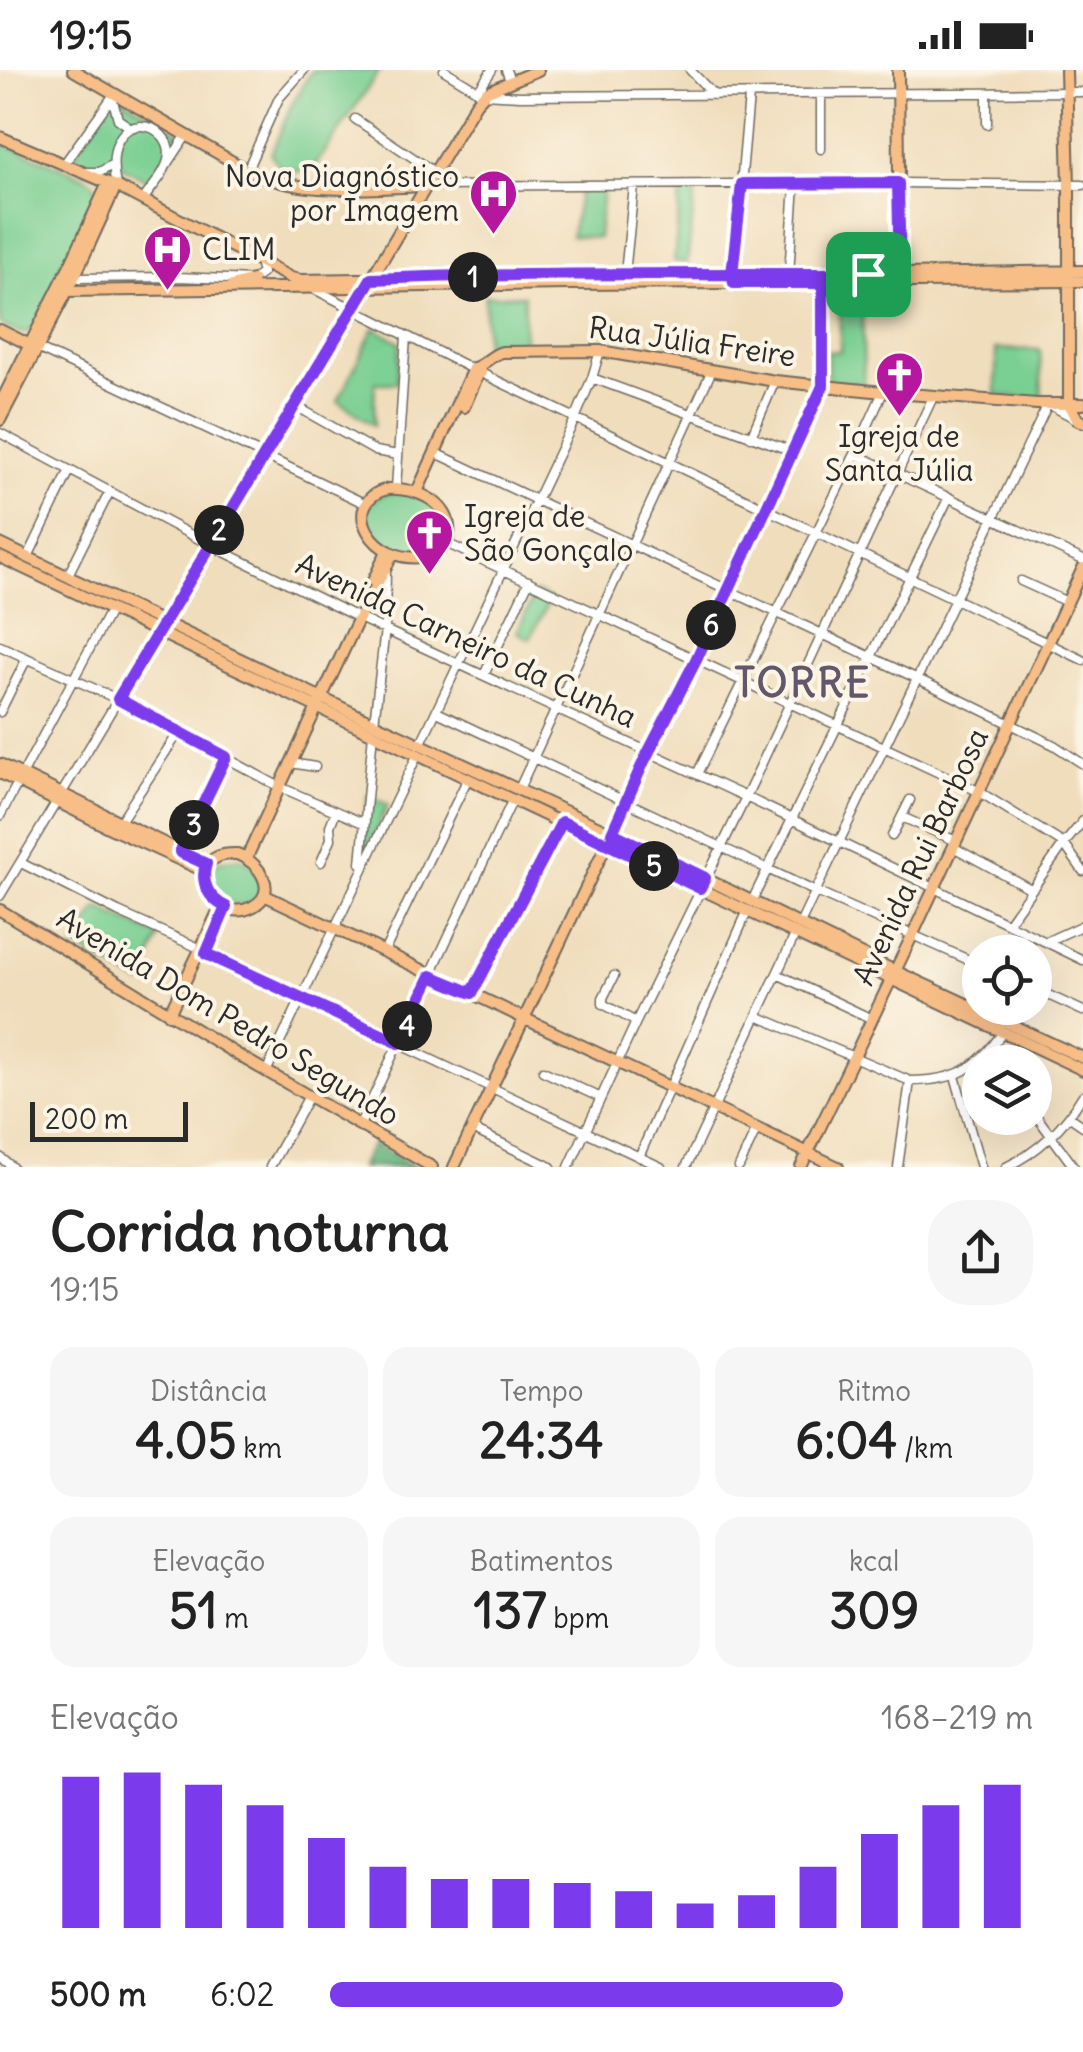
<!DOCTYPE html>
<html lang="pt">
<head>
<meta charset="utf-8">
<style>
  :root { --surface:#fff; --page:#f6f6f6; --text:#222; --muted:#767676; --accent:#7c3aed }
  body { margin:0; font-family:Delius,sans-serif; background:var(--page); color:var(--text); height:100vh; display:flex; flex-direction:column; font-size:38px; white-space:nowrap }
  * { box-sizing:border-box; margin:0 }
  p { font-size:32px; color:var(--muted) }
  .icon { flex:none; width:55px; height:55px; fill:none; stroke:currentColor; stroke-width:2; stroke-linecap:round; stroke-linejoin:round }
  .map { position:relative; height:1097px; overflow:hidden }
  .drawer { display:flex; flex-direction:column; background:var(--surface); flex:1 }
  .drawer>* { flex:none }
  .fabs { position:absolute; left:962px; top:865px; display:grid; gap:20px }
  .fabs a { display:grid; place-items:center; width:90px; height:90px; border-radius:50%; background:var(--surface); box-shadow:0 10px 40px #0002; font-size:50px }
  .scale { position:absolute; left:30px; bottom:25px; width:158px; box-sizing:border-box; padding-left:10px; border:5px solid #2b2b2b; border-top:0; font-size:28px; line-height:35px; white-space:nowrap; color:#2b2b2b; -webkit-text-stroke:8px #fcf5e5; paint-order:stroke }
  .pin { position:absolute; display:grid; place-items:center; width:85px; height:85px; color:#fff; margin:-42px; border-radius:20px; box-shadow:0 5px 15px #0006 }
  .km { position:absolute; width:50px; height:50px; margin:-25px; border-radius:50%; background:#222; color:#fff; font-size:28px; line-height:50px; text-align:center }
  .round { display:grid; place-items:center; flex:none; width:105px; height:105px; border-radius:40px; background:var(--page) }
  .headline { display:flex; align-items:center; justify-content:space-between; height:170px; padding:0 50px }
  h1 { font-size:55px; font-weight:800; line-height:75px }
  .metrics { display:grid; grid-template-columns:repeat(3,1fr); gap:15px; height:170px; padding:10px 50px }
  .metrics div { display:grid; align-content:center; border-radius:25px; background:var(--page); text-align:center }
  .metrics b { font-size:50px; font-weight:800 }
  .metrics small { font-size:28px; font-weight:400 }
  .metrics p { font-size:28px }
  .chart { height:280px; padding:20px 50px }
  .chart p { display:flex; justify-content:space-between }
  .chart svg { width:100%; height:180px; margin-top:10px; stroke:var(--accent); stroke-width:6 }
  ul { padding:0 50px; list-style:none; font-size:32px }
  li { display:grid; grid-template-columns:160px 120px 1fr; align-items:center; height:75px }
  li i { height:25px; border-radius:12px; background:var(--accent) }
  .status { display:flex; justify-content:space-between; align-items:center; height:70px; padding:0 50px; background:var(--surface); direction:ltr }
  .status svg { height:28px; fill:currentColor }
  .map>svg:first-child { display:block }
  .green { fill:#7acf93; stroke:#527d5f; stroke-width:2.5 }
  .forest { fill:#63b27d; stroke:#476e54; stroke-width:2.5 }
  .lines { fill:none; stroke-linecap:round; stroke-linejoin:round }
  .minor-casing { stroke:#70695e; stroke-width:11 }
  .major-casing { stroke:#70695e; stroke-width:14 }
  .minor { stroke:#fff; stroke-width:8 }
  .major { stroke:#f7be88; stroke-width:10 }
  .route-casing { stroke:#fff; stroke-width:20 }
  .route { stroke:#7c3aed; stroke-width:12 }
  .labels { text-anchor:middle; stroke-width:8; stroke-linejoin:round; paint-order:stroke }
  .poi-label { font-size:30px; fill:#2b2b2b; stroke:#fcf5e5; text-anchor:start }
  .street-label { font-size:30px; fill:#2b2b2b; stroke:#fcf5e5 }
  .district-label { font-size:40px; font-weight:bold; letter-spacing:2.5px; fill:#63576c; stroke:#fcf5e5 }
</style>
</head>
<body>
<div class="status"><b>19:15</b><svg viewBox="0 0 49 12"><path d="M0 12V9h3v3zM5 12V6h3v6zM10 12V3h3v9zM15 12V0h3v12zM26 1h20v11H26zM47 4h2v5h-2z"/></svg></div>
<div class="map">
<svg width="1083" height="1097" viewBox="0 0 1083 1097">
  <rect width="100%" height="100%" fill="#fcf5e5"/>
  <filter id="ink" filterUnits="userSpaceOnUse"><feTurbulence type="fractalNoise" baseFrequency=".01" numOctaves="2"/><feDisplacementMap in="SourceGraphic" scale="20" xChannelSelector="R" yChannelSelector="G"/><feConvolveMatrix kernelMatrix="1 2 1 2 8 2 1 2 1" color-interpolation-filters="sRGB"/></filter>
  <filter id="wash" filterUnits="userSpaceOnUse"><feTurbulence type="fractalNoise" baseFrequency=".0048" numOctaves="4" result="noise"/><feDisplacementMap in="SourceGraphic" scale="40" xChannelSelector="R" yChannelSelector="G"/><feGaussianBlur stdDeviation="2.25" result="paint"/><feColorMatrix in="noise" values="0 0 0 0 0 0 0 0 0 0 0 0 0 0 0 0 0 1.4 0 .05"/><feComposite in="paint" operator="in"/></filter>
  <g filter="url(#wash)">
    <rect width="100%" height="100%" fill="#f0ddbc"/>
    <path class="green" d="M312,0h68l-64,95 -30,10 -15,-21 19,-46z
      M115,23l70,43 -34,46 -34,-18 -5,17 -43,-18z
      M0,72l88,36 8,8c0,30 -47,111 -62,141 -11,11 -22,3 -34,-3z
      M681,119l15,1 -9,73 -13,-2z
      M580,120l23,1 -5,47 -27,-2z
      M840,221l22,1 2,92 -36,-2 -1,-30 13,-1z
      M524,225v52l-39,1v-52z
      M374,258l26,14 -3,41h-22l-1,42 -36,-24z
      M996,279l44,1 2,50 -46,-5z
      M397,422c10,2 22,3 30,9 17,12 21,44 -3,51 -42,13 -88,-55 -27,-60z
      M536,522l14,7 -20,40 -13,-7z
      M368,725l20,10 -25,53z
      M241,788l10,6 12,20c-9,32 -33,22 -54,7 -4,-29 5,-30 32,-33z
      M98,838l61,28 -17,48 -68,-38z"/>
    <path class="forest" d="M373,1073l42,24h-55z"/>
  </g>
  <g filter="url(#ink)">
    <g class="lines">
      <defs>
        <path id="minor" d="M444,0l39,24 37,2 563,-4
          M506,0l4,11
          M690,0l24,25
          M477,22l15,-22
          M821,25v54
          M112,27l6,22 13,9
          M355,49l78,52
          M987,54v-31
          M169,92l17,-26
          M64,94l51,-71
          M247,100l32,-72 25,-28
          M87,102h13l13,-8
          M116,116c-17,-85 62,-66 52,-26 -3,14 -17,28 -25,40
          M425,116l473,-3 185,2
          M625,204l9,-88
          M789,204l6,-90
          M733,205l16,-179
          M74,208l103,-1 76,3 9,-7 -3,-12
          M312,218l160,81
          M37,278l329,156
          M481,303l602,287
          M592,308l200,73
          M294,335l81,46 23,4
          M0,363l210,112 147,72 389,180 337,163
          M751,367l24,-56
          M436,383l482,226 136,66 29,19
          M855,384l228,106
          M396,418l10,-151
          M446,473l532,248 86,53 19,27
          M28,487l42,-87
          M68,505l42,-84
          M1021,511l46,21
          M0,576l117,53 163,88 83,36
          M484,605l45,-94
          M0,642l27,-54
          M437,642l379,180 164,73
          M374,653l11,-94 1,-60
          M420,675l155,-326 17,-41 8,-27
          M291,693l24,4
          M697,704l158,-320 28,-62
          M519,719l193,-419
          M0,746l111,-207
          M902,747l54,24
          M119,753l60,-91
          M892,766l18,-36
          M953,777l78,42
          M180,782l46,-95
          M321,792l10,-23 -1,-13 6,-15
          M21,793l97,49 81,36
          M361,793l12,-130
          M0,826l368,-613
          M752,831l197,-404
          M1008,853l56,-79 19,-23
          M800,854l248,-520 30,16
          M1048,871l35,-16
          M384,882l84,-174
          M206,884l455,213
          M777,904l95,45
          M614,906l-11,22v6l33,18
          M1035,919l48,22
          M472,923l89,-171
          M757,946l153,65c46,0 67,-12 93,-49
          M1012,955l9,-17
          M543,1001l58,27
          M266,1002l152,-318
          M955,1006l26,91
          M1035,1044l39,53
          M1070,1047l13,9
          M360,1055l153,-326
          M472,1059l79,38
          M0,1087l12,10
          M639,1087l109,-247
          M270,1097l39,-71
          M569,1097l67,-145 110,-225 187,-400
          M686,1097l110,-234
          M739,1097l18,-39
          M898,1097l12,-86
          M1006,1097c34,-16 58,-40 77,-72"/>
        <path id="major" d="M73,0l174,100c56,27 117,18 178,16
          M898,0l2,204
          M1066,0l3,116v218l9,16 5,2
          M0,67l108,46
          M116,116l175,92 10,2 324,-6h275l183,-3
          M371,209l105,-176 10,-11 52,-22
          M232,216l21,-6
          M66,221l504,-7 513,-3
          M0,260l36,18
          M478,297l3,6 -6,4 -4,-4 2,-5c10,-1 17,-13 29,-16l98,-1 175,30 108,11 154,12h46
          M0,334l69,-137 39,-84 8,3
          M464,337l13,-30
          M0,350l74,-142 42,-92
          M388,419c26,-2 65,13 61,46 -2,10 -11,18 -21,21 -56,12 -91,-55 -40,-67z
          M417,422l54,-119
          M0,474l374,179 238,110 283,138 188,87
          M0,487l1083,513
          M373,511l14,-30
          M0,694l207,100
          M0,703l112,56 92,42
          M237,784c21,7 44,38 15,53 -41,20 -76,-55 -15,-53z
          M247,787l109,-233 37,-70
          M264,825l574,272
          M0,840l243,148 189,109
          M202,876l19,-41
          M169,944l30,-62
          M454,1097l369,-781v-103
          M801,1097l111,-231 171,-368"/>
      </defs>
      <use href="#minor" class="minor-casing"/>
      <use href="#major" class="major-casing"/>
      <use href="#minor" class="minor"/>
      <use href="#major" class="major"/>
    </g>
  </g>
  <g class="lines" filter="url(#ink)">
    <defs>
      <path id="route" d="M868,204h-128c-123,0 -246,0 -369,5l-253,420 108,58 -46,95 26,12c-6,19 3,35 20,43l-20,47 193,89 32,-67 41,17 90,-171 138,66 5,-10 -93,-45 32,-72 52,-101 127,-274v-103h-89l-2,-9 10,-90 156,-1 2,91h-32"/>
    </defs>
    <use href="#route" class="route-casing"/>
    <use href="#route" class="route"/>
  </g>
  <defs>
    <symbol id="hospital-pin" viewBox="-11 -11 22 30"><path d="M0 17L-7.5 6A9.5 9.5 0 1 1 7.5 6Z" fill="#b5179e" stroke="#fcf5e5"/><path d="M-5-5h3v3.5h4V-5h3V5h-3V1.5h-4V5h-3Z" fill="#fff"/></symbol>
    <symbol id="church-pin" viewBox="-11 -11 22 30"><path d="M0 17L-7.5 6A9.5 9.5 0 1 1 7.5 6Z" fill="#b5179e" stroke="#fcf5e5"/><path d="M-1.2-6h2.4v3.5h3.3v2.4h-3.3V6h-2.4V-.1h-3.3v-2.4h3.3Z" fill="#fff"/></symbol>
  </defs>
  <g fill-rule="evenodd">
    <use href="#hospital-pin" x="466" y="96" width="55" height="75"/>
    <use href="#hospital-pin" x="140" y="152" width="55" height="75"/>
    <use href="#church-pin" x="872" y="278" width="55" height="75"/>
    <use href="#church-pin" x="402" y="436" width="55" height="75"/>
  </g>
  <g class="labels">
    <g class="poi-label">
      <text x="459" y="117" text-anchor="end">Nova Diagnóstico<tspan x="459" dy="34">por Imagem</tspan></text>
      <text x="202" y="190">CLIM</text>
      <text x="899" y="377" text-anchor="middle">Igreja de<tspan x="899" dy="34">Santa Júlia</tspan></text>
      <text x="464" y="457">Igreja de<tspan x="464" dy="34">São Gonçalo</tspan></text>
    </g>
    <g class="street-label">
      <text transform="translate(692 272) rotate(8)" y="10">Rua Júlia Freire</text>
      <text transform="translate(466 571) rotate(25)" y="10">Avenida Carneiro da Cunha</text>
      <text transform="translate(921 787) rotate(-65)" y="10">Avenida Rui Barbosa</text>
      <text transform="translate(228 947) rotate(31)" y="10">Avenida Dom Pedro Segundo</text>
    </g>
    <g class="district-label">
      <text x="803" y="627">TORRE</text>
    </g>
  </g>
</svg>
<div class="fabs">
<a><svg class="icon" aria-label="locate" viewBox="0 0 24 24"><circle cx="12" cy="12" r="6"/><path d="M12 2v4M12 18v4M2 12h4M18 12h4"/></svg></a>
<a><svg class="icon" aria-label="layers" viewBox="0 0 24 24"><path d="M12 4l9 5-9 5-9-5zM3 14l9 5 9-5"/></svg></a>
</div>
<div class="scale">200 m</div>
<div class="pin" style="left:868px;top:204px;background:#1e9e55"><svg class="icon" aria-label="arrive" viewBox="0 0 24 24"><path d="M6 21V4h12l-3 4 3 4H6"/></svg></div>
<b class="km" style="left:473px;top:207px">1</b>
<b class="km" style="left:219px;top:460px">2</b>
<b class="km" style="left:194px;top:755px">3</b>
<b class="km" style="left:407px;top:956px">4</b>
<b class="km" style="left:654px;top:796px">5</b>
<b class="km" style="left:711px;top:555px">6</b>
</div>
<section class="drawer">
<div class="headline"><div><h1>Corrida noturna</h1><p>19:15</p></div><a class="round"><svg class="icon" aria-label="share" viewBox="0 0 24 24"><path d="M12 15V3M7 8l5-5 5 5M5 13v7h14v-7"/></svg></a></div>
<div class="metrics">
<div><p>Distância</p><b>4.05<small> km</small></b></div>
<div><p>Tempo</p><b>24:34</b></div>
<div><p>Ritmo</p><b>6:04<small> /km</small></b></div>
</div>
<div class="metrics">
<div><p>Elevação</p><b>51<small> m</small></b></div>
<div><p>Batimentos</p><b>137<small> bpm</small></b></div>
<div><p>kcal</p><b>309</b></div>
</div>
<div class="chart"><p><span>Elevação</span>168–219 m</p>
<svg viewBox="0 0 160 44" preserveAspectRatio="none"><path d="M5 44V7M15 44V6M25 44V9M35 44V14M45 44V22M55 44V29M65 44V32M75 44V32M85 44V33M95 44V35M105 44V38M115 44V36M125 44V29M135 44V21M145 44V14M155 44V9"/></svg>
</div>
<ul>
<li><b>500 m</b>6:02<i style="width:73%"></i></li>
</ul>
</section>
</body>
</html>
